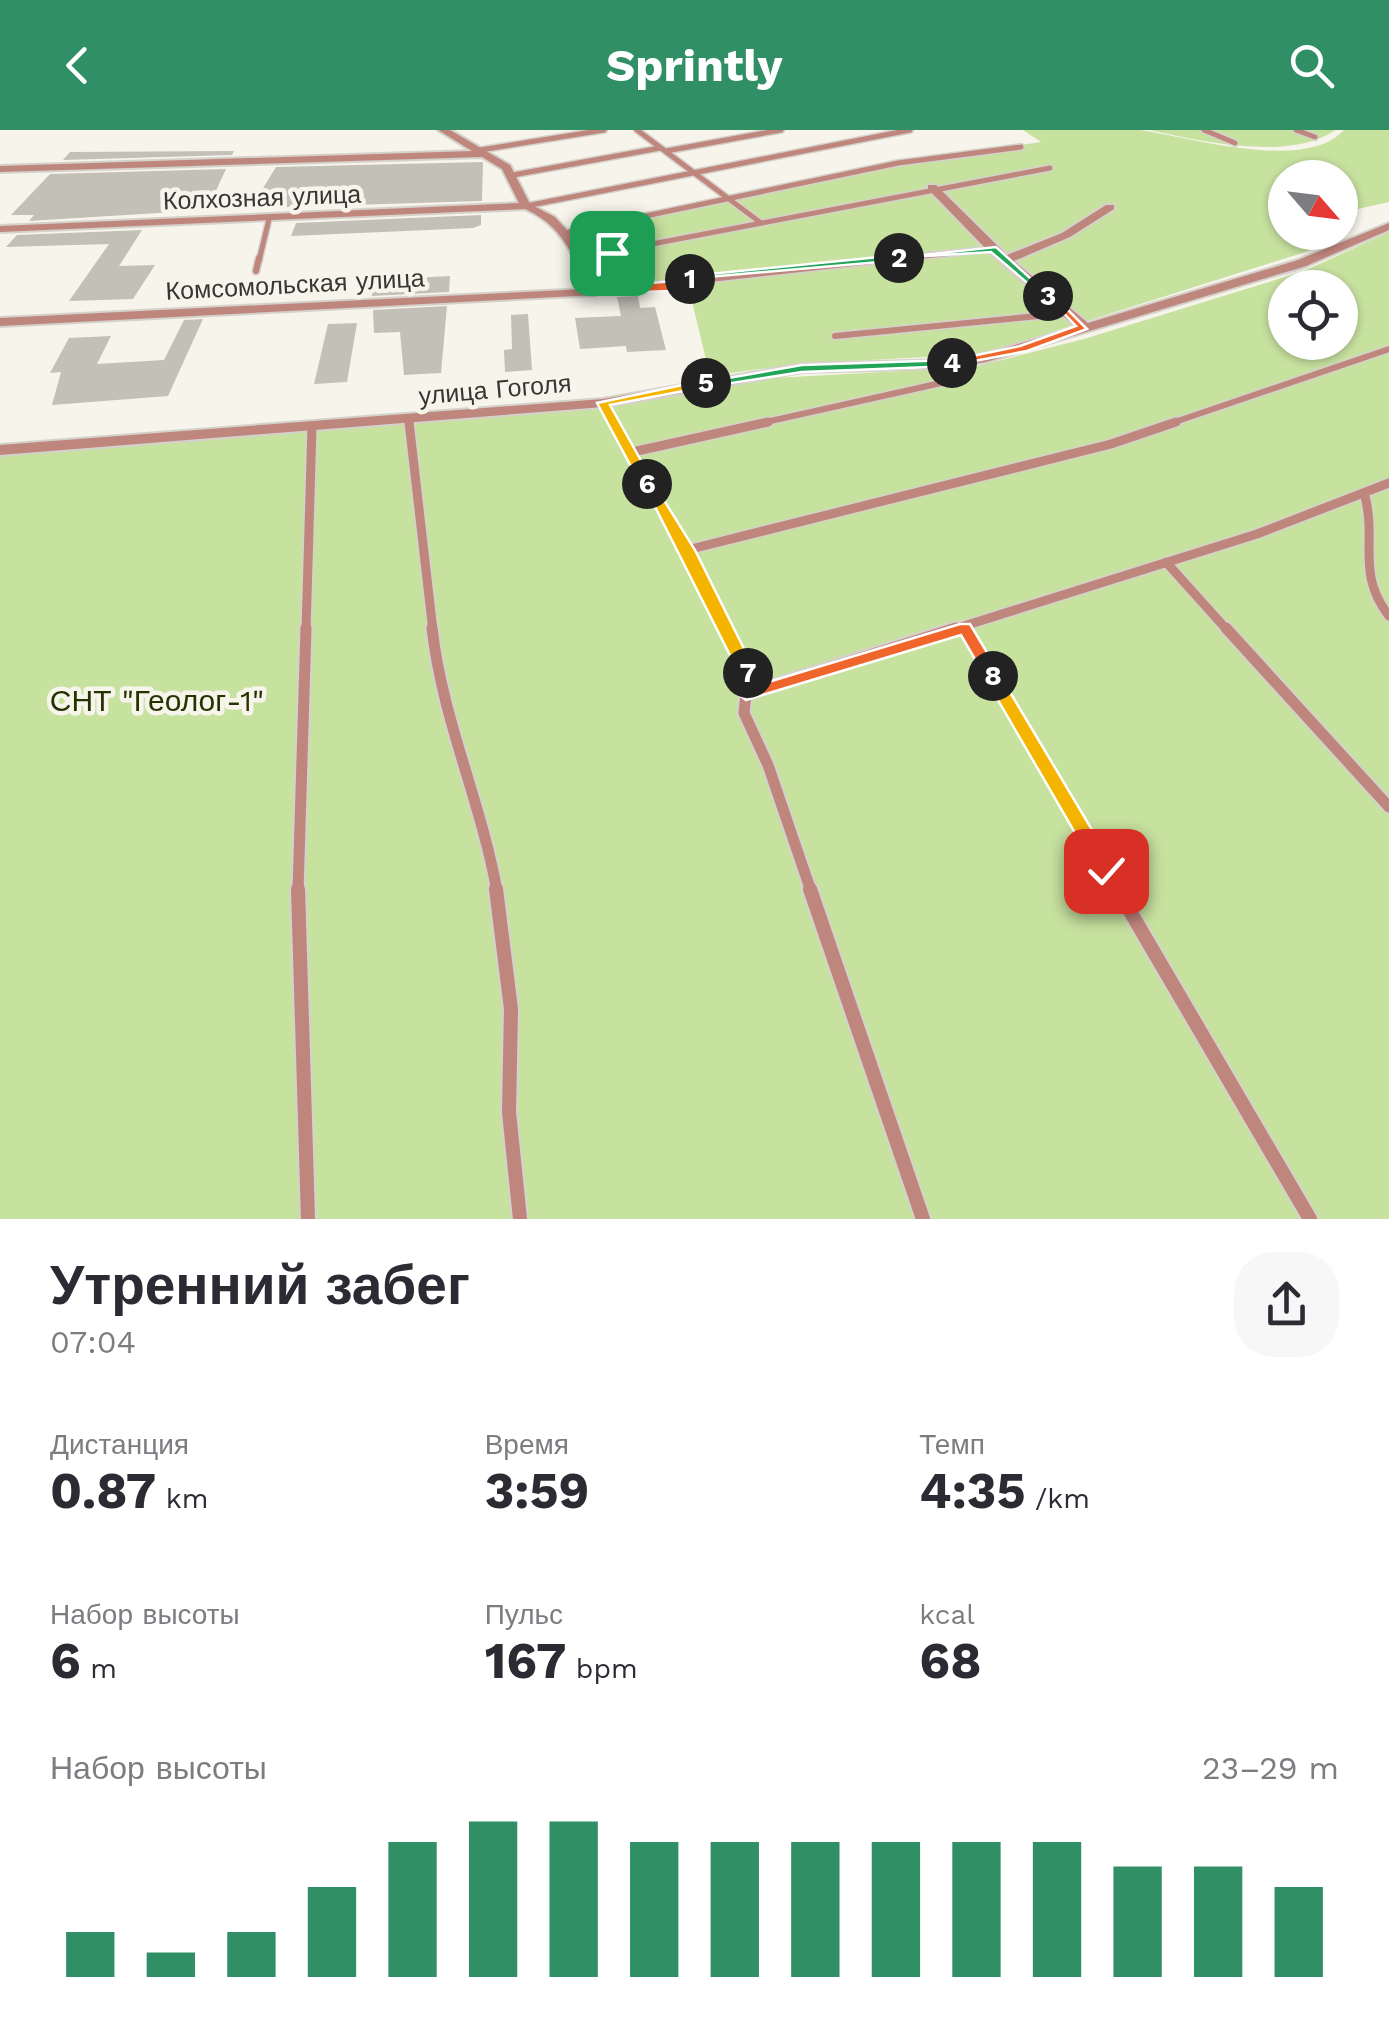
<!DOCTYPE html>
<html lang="ru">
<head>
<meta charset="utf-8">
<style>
  :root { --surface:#fff; --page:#f7f7f7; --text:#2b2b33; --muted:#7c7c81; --accent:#318f66 }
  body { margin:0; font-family:"Work Sans",sans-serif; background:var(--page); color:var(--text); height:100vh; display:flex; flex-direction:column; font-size:38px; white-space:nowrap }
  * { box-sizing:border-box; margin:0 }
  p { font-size:32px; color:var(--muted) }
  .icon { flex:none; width:55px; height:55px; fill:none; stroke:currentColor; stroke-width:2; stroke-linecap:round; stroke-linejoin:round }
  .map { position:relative; height:1089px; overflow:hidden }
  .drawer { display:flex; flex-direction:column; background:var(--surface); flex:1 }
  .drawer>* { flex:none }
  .needle { width:65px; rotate:118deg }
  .controls { position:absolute; left:1268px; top:30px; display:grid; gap:20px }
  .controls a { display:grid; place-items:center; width:90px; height:90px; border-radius:50%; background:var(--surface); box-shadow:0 2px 8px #0004; font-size:50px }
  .pin { position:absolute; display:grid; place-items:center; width:85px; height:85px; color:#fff; margin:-42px; border-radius:20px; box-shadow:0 5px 15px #0006 }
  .km { position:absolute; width:50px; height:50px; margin:-25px; border-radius:50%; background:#222; color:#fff; font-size:28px; line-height:50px; text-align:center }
  .round { display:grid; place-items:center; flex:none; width:105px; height:105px; border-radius:40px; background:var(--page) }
  .summary { display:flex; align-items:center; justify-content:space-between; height:170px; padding:0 50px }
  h1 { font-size:55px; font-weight:700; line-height:75px }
  .figures { display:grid; grid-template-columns:repeat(3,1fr); gap:15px; height:170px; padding:10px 50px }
  .figures div { display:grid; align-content:center }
  .figures b { font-size:50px; font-weight:700 }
  .figures small { font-size:28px; font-weight:400 }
  .figures p { font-size:28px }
  .chart { height:280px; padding:20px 50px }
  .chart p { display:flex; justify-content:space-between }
  .chart svg { width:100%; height:180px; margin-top:10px; stroke:var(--accent); stroke-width:6 }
  header { display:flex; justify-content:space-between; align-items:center; height:130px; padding:0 50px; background:var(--accent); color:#fff; font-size:45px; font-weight:700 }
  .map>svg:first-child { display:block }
  .green { fill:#c7e19f; fill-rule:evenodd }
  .building { fill:#c3c0b7 }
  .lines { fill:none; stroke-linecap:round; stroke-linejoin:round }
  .service-far4-casing { stroke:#d4d2ca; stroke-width:8 }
  .service-far3-casing { stroke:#d4d2ca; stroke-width:9 }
  .service-far2-casing { stroke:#d4d2ca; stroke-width:12 }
  .service-far1-casing { stroke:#d4d2ca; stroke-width:15 }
  .service-casing { stroke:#d4d2ca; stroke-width:18 }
  .minor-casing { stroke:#d4d2ca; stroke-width:4 }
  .service-far4 { stroke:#bf867e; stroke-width:5 }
  .service-far3 { stroke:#bf867e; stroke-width:6 }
  .service-far2 { stroke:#bf867e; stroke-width:9 }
  .service-far1 { stroke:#bf867e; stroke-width:11 }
  .service { stroke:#bf867e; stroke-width:14 }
  .minor { fill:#bf867e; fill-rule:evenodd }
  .split-1 { fill:#f0652b; stroke:#fff; stroke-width:2.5 }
  .split-2 { fill:#22a559; stroke:#fff; stroke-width:2.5 }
  .split-3 { fill:#22a559; stroke:#fff; stroke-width:2.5 }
  .split-4 { fill:#f0652b; stroke:#fff; stroke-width:2.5 }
  .split-5 { fill:#22a559; stroke:#fff; stroke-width:2.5 }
  .split-6 { fill:#f5b400; stroke:#fff; stroke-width:2.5 }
  .split-7 { fill:#f5b400; stroke:#fff; stroke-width:2.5 }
  .split-8 { fill:#f0652b; stroke:#fff; stroke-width:2.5 }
  .split-9 { fill:#f5b400; stroke:#fff; stroke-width:2.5 }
  .labels { text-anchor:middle; stroke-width:9; stroke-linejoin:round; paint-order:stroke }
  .far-street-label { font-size:25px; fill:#373632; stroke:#f7f4eb }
  .park-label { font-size:30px; fill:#243300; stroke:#f7f4eb }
</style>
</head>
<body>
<header><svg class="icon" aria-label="back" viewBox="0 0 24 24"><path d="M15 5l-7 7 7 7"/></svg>Sprintly<svg class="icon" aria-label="search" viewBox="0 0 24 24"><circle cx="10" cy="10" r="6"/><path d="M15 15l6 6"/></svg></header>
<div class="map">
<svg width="1389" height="1089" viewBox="0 0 1389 1089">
  <rect width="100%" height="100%" fill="#f7f4eb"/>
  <path class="green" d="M1023,0c38,0 79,0 117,0 50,7 165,43 204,0h45v72l-49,11v-35h-55v54l45,1 4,10 -352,111 -186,10 -86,12 -22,-91 -90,3 -11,-33 -18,-23 329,-69 143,-21z
    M1150,0h185c-43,32 -136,11 -185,0z
    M1389,102v987h-1389v-767l610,-45 164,-29 200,-11 110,-28 220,-68zM1285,158h55v54h-55z"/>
  <path class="building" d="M234,21l-2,4 -169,5 7,-8z
    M483,32l-1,39 -231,7 25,-41z
    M226,39l-19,41 -178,11 5,-6h-23l39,-41z
    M481,85v10l-8,3 -182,8 5,-13z
    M142,100l-23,36 36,-1 -22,34 -64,2 40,-57 -103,3 11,-12z
    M450,146l-1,16 -77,4v-16z
    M638,166l2,12 15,-1 11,43 -39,2 -1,-6 -46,3 -5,-31 46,-2 -4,-19z
    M447,176l-6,67 -37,2 -4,-43 -26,1 -1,-23z
    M528,184l4,56 -27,2 -1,-22 8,-1 -1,-34z
    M203,189l-35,77 -116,9 9,-33 -11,1 19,-35 42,-2 -14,28 67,-4 20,-40z
    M357,193l-10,59 -33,2 14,-60z"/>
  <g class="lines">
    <defs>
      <path id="service-far4" d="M637,0l124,93
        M1204,0l31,13
        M1296,0l19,7
        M480,20l124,-20
        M666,21l115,-21
        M513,45l147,-27
        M526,76l384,-76
        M569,102l329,-69 123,-16
        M584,127l466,-89
        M259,131l10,-42
        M874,131l119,-12"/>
      <path id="service-far3" d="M256,141l3,-13
        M592,162l307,-34
        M835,206l233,-23
        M603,273l12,21
        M409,289l1,5
        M757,294l202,-45
        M1169,294l220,-75"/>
      <path id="service-far2" d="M409,292l24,209
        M614,292l113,209
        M628,323l140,-31
        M1364,363c14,47 -9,79 25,123
        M687,420l424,-106 65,-22
        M1166,432l62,69
        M306,501l6,-205
        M948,501l309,-97 132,-51"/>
      <path id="service-far1" d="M432,498c10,90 49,174 65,263
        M726,498l22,44 -2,22
        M965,498l154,263
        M1226,498l163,179
        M298,761l8,-263
        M811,761l-43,-126 -24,-52 2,-19 210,-66"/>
      <path id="service" d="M298,759l10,330
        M496,759l15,120 -2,103 11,107
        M810,759l113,330
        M1117,759l193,330"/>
      <path id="minor" d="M438,0h12l60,35 20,39 25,13 21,23 13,24 7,31 -596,31v-8l585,-29c-10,-36 -26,-65 -60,-80l-525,23v-6l519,-23 -17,-34 -20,-12 -482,15v-6l472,-15z
        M928,55h8l71,70 55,-22 44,-28h8v4l-44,28 -56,24 74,62 210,-63 91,-37v7l-83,36 -320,96 -39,6 -145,4 -199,35 -603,48v-10l603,-46 199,-35 145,-4 37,-6 92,-27 -87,-75 -61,-63z"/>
    </defs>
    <use href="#service-far4" class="service-far4-casing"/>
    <use href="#service-far3" class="service-far3-casing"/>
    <use href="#service-far2" class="service-far2-casing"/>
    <use href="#service-far1" class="service-far1-casing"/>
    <use href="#service" class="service-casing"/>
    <use href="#minor" class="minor-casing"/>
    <use href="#service-far4" class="service-far4"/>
    <use href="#service-far3" class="service-far3"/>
    <use href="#service-far2" class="service-far2"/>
    <use href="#service-far1" class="service-far1"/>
    <use href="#service" class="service"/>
    <use href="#minor" class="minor"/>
  </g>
  <path class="split-1" d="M612,120l3,5 -26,5 8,28 98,-9 -26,12 -80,3 -10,-36z"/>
  <path class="split-2" d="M899,125l4,5 -218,19 5,-3z"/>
  <path class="split-3" d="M996,117l56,51h-7l-54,-46 -97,6z"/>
  <path class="split-4" d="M1045,164h7l35,35 -60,22 -79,15v-5l72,-15 56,-20z"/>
  <path class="split-5" d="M952,230l4,6 -154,6 -96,15 -6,-4 102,-18z"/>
  <path class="split-6" d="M706,250l4,6 -100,19 44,79 -12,3 -45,-84z"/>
  <path class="split-7" d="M642,351h10l43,69 61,123 -3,4 -14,-4z"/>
  <path class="split-8" d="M960,494h10l31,52 -3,4h-11l-26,-45 -215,65 -8,-6 4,-25h11l2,17z"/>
  <path class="split-9" d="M993,541l5,1 115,193v11h-13l-116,-200z"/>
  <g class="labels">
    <g class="far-street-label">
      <text transform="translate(262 67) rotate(-2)" y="9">Колхозная улица</text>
      <text transform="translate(295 154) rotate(-3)" y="9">Комсомольская улица</text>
      <text transform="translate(495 259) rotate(-5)" y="9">улица Гоголя</text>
    </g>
    <g class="park-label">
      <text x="157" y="581">СНТ "Геолог-1"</text>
    </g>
  </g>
</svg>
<div class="controls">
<a><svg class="needle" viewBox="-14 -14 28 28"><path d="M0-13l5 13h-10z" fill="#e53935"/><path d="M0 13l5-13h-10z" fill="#7c7c81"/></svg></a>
<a><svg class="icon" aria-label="locate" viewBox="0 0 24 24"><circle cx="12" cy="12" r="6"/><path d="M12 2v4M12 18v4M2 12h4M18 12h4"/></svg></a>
</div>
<div class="pin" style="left:612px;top:123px;background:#1e9e55"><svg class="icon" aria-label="arrive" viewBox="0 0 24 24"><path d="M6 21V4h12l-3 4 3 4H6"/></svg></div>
<div class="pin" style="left:1106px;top:741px;background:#d93025"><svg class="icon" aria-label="check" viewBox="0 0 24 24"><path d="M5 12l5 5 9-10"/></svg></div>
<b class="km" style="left:690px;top:149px">1</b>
<b class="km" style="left:899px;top:128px">2</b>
<b class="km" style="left:1048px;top:166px">3</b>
<b class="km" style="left:952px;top:233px">4</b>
<b class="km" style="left:706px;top:253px">5</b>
<b class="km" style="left:647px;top:354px">6</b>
<b class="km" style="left:748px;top:543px">7</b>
<b class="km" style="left:993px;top:546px">8</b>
</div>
<section class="drawer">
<div class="summary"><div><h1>Утренний забег</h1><p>07:04</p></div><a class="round"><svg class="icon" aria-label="share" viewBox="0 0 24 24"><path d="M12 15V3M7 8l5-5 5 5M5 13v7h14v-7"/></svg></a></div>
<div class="figures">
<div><p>Дистанция</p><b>0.87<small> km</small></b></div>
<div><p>Время</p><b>3:59</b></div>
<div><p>Темп</p><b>4:35<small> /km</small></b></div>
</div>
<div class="figures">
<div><p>Набор высоты</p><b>6<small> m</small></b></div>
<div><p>Пульс</p><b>167<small> bpm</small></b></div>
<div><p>kcal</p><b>68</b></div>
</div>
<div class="chart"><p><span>Набор высоты</span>23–29 m</p>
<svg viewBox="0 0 160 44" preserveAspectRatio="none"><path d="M5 44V33M15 44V38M25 44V33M35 44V22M45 44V11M55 44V6M65 44V6M75 44V11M85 44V11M95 44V11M105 44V11M115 44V11M125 44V11M135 44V17M145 44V17M155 44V22"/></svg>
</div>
</section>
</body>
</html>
